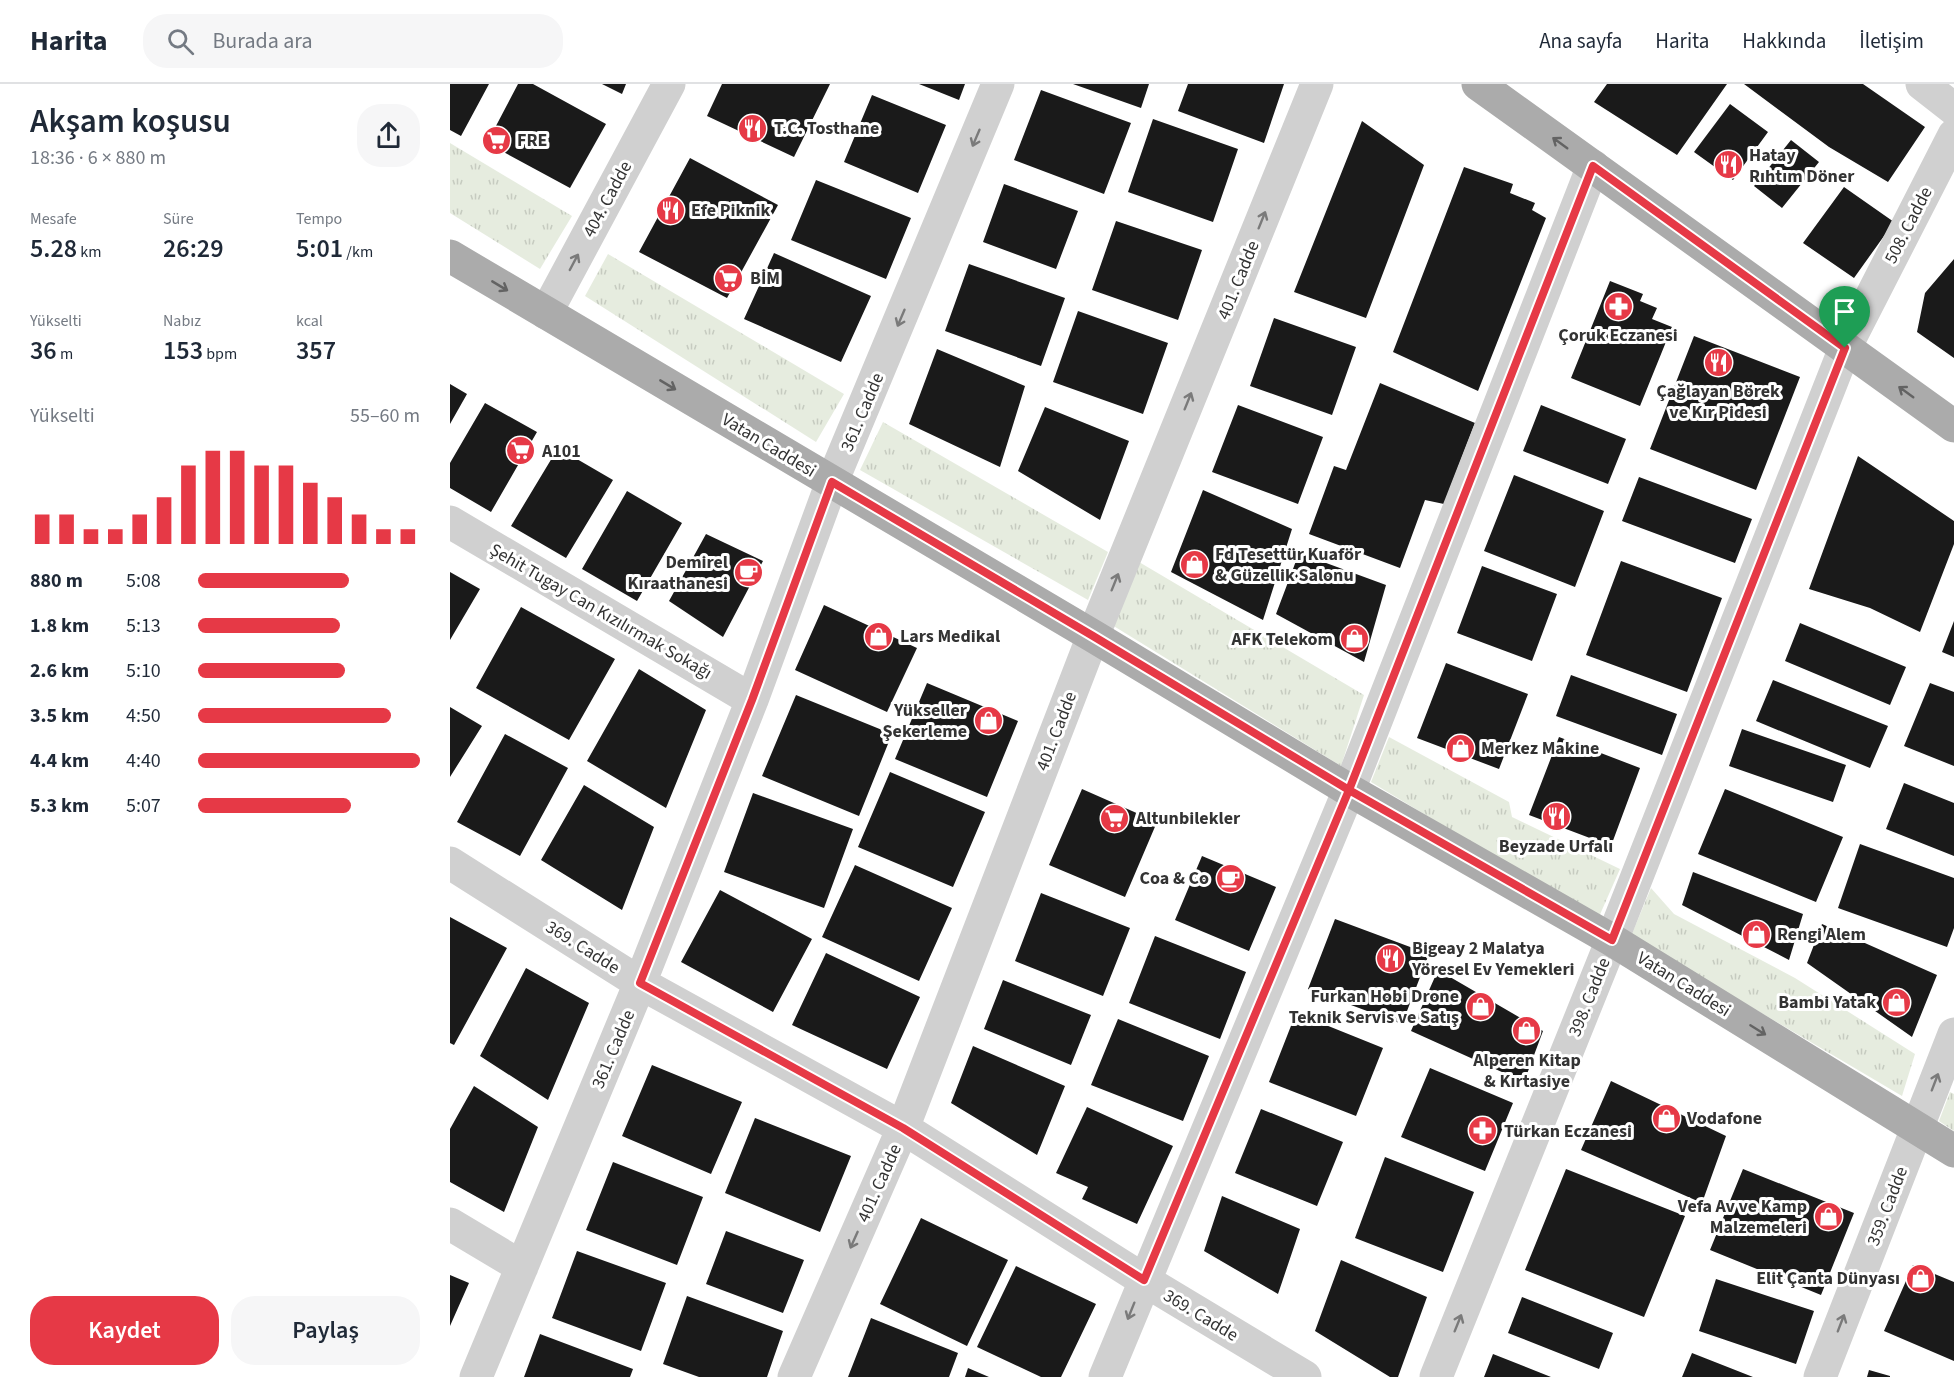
<!DOCTYPE html>
<html lang="tr">
<head>
<meta charset="utf-8">
<style>
  :root { --surface:#fff; --page:#f6f6f7; --text:#1f2937; --muted:#747a83; --line:#e0e1e3; --accent:#e63946 }
  body { margin:0; font-family:"Source Sans 3",sans-serif; background:var(--page); color:var(--text); height:100vh; display:flex; flex-direction:column; font-size:22px; white-space:nowrap }
  * { box-sizing:border-box; margin:0 }
  p { font-size:20px; color:var(--muted) }
  .icon { flex:none; width:33px; height:33px; fill:none; stroke:currentColor; stroke-width:2; stroke-linecap:round; stroke-linejoin:round }
  .map { position:relative; flex:1; overflow:hidden }
  .side { display:flex; flex-direction:column; background:var(--surface); width:450px }
  .side>* { flex:none }
  .pin { position:absolute; display:grid; place-items:center; width:51px; height:51px; color:#fff; margin:-62px -26px; border-radius:50% 50% 50% 0; rotate:-45deg; box-shadow:0 0 6px #0007 }
  .pin .icon { rotate:45deg }
  .round { display:grid; place-items:center; flex:none; width:63px; height:63px; border-radius:24px; background:var(--page) }
  .head { display:flex; align-items:center; justify-content:space-between; height:102px; padding:0 30px }
  h1 { font-size:33px; font-weight:600; line-height:45px }
  .metrics { display:grid; grid-template-columns:repeat(3,1fr); gap:9px; height:102px; padding:6px 30px }
  .metrics div { display:grid; align-content:center }
  .metrics b { font-size:26px; font-weight:600 }
  .metrics small { font-size:16px; font-weight:400 }
  .metrics p { font-size:16px }
  .chart { height:168px; padding:12px 30px }
  .chart p { display:flex; justify-content:space-between }
  .chart svg { width:100%; height:108px; margin-top:6px; stroke:var(--accent); stroke-width:6 }
  .action { display:flex; gap:12px; margin-top:auto; padding:12px 30px }
  .action a { flex:1; height:69px; border-radius:24px; background:var(--accent); color:#fff; font-size:24px; font-weight:600; line-height:69px; text-align:center }
  .action a+a { background:var(--page); color:var(--text) }
  ul { padding:0 30px; list-style:none; font-size:20px }
  li { display:grid; grid-template-columns:96px 72px 1fr; align-items:center; height:45px }
  li i { height:15px; border-radius:8px; background:var(--accent) }
  header { display:flex; align-items:center; gap:36px; box-sizing:border-box; height:84px; padding:0 30px; background:var(--surface); border-bottom:2px solid var(--line) }
  header strong { font-size:28px }
  nav { display:flex; gap:33px; margin-inline-start:auto; font-size:21px }
  .search { width:420px; height:54px; background:var(--page); display:flex; align-items:center; gap:15px; box-sizing:border-box; padding:0 21px; border-radius:24px; color:var(--muted); font-size:22px }
  main { display:flex; flex:1; min-height:0 }
  .map>svg:first-child { display:block }
  .park { fill:url(#park-tufts) }
  .building { fill:#1a1a1a }
  .lines { fill:none; stroke-linecap:round; stroke-linejoin:round }
  .minor { stroke:#d0d0d0; stroke-width:33 }
  .major { stroke:#ababab; stroke-width:33 }
  .oneway { stroke:#7a7a7a }
  .oneway2 { stroke:#636363 }
  .route-casing { stroke:#fff; stroke-width:12 }
  .route { stroke:#e63946; stroke-width:8 }
  .labels { text-anchor:middle; stroke-width:6; stroke-linejoin:round; paint-order:stroke }
  .poi-label { font-size:18px; font-weight:bold; fill:#333; stroke:#fff; text-anchor:start }
  .street-label { font-size:18px; fill:#333; stroke:#fff }
</style>
</head>
<body>
<header>
<strong>Harita</strong>
<div class="search"><svg class="icon" aria-label="search" viewBox="0 0 24 24"><circle cx="10" cy="10" r="6"/><path d="M15 15l6 6"/></svg>Burada ara</div>
<nav><a>Ana sayfa</a><a>Harita</a><a>Hakkında</a><a>İletişim</a></nav>
</header>
<main>
<section class="side">
<div class="head"><div><h1>Akşam koşusu</h1><p>18:36 · 6 × 880 m</p></div><a class="round"><svg class="icon" aria-label="share" viewBox="0 0 24 24"><path d="M12 15V3M7 8l5-5 5 5M5 13v7h14v-7"/></svg></a></div>
<div class="metrics">
<div><p>Mesafe</p><b>5.28<small> km</small></b></div>
<div><p>Süre</p><b>26:29</b></div>
<div><p>Tempo</p><b>5:01<small> /km</small></b></div>
</div>
<div class="metrics">
<div><p>Yükselti</p><b>36<small> m</small></b></div>
<div><p>Nabız</p><b>153<small> bpm</small></b></div>
<div><p>kcal</p><b>357</b></div>
</div>
<div class="chart"><p><span>Yükselti</span>55–60 m</p>
<svg viewBox="0 0 160 44" preserveAspectRatio="none"><path d="M5 44V32M15 44V32M25 44V38M35 44V38M45 44V32M55 44V25M65 44V12M75 44V6M85 44V6M95 44V12M105 44V12M115 44V19M125 44V25M135 44V32M145 44V38M155 44V38"/></svg>
</div>
<ul>
<li><b>880 m</b>5:08<i style="width:68%"></i></li>
<li><b>1.8 km</b>5:13<i style="width:64%"></i></li>
<li><b>2.6 km</b>5:10<i style="width:66%"></i></li>
<li><b>3.5 km</b>4:50<i style="width:87%"></i></li>
<li><b>4.4 km</b>4:40<i style="width:100%"></i></li>
<li><b>5.3 km</b>5:07<i style="width:69%"></i></li>
</ul>
<div class="action"><a>Kaydet</a><a>Paylaş</a></div>
</section>
<div class="map">
<svg width="1504" height="1293" viewBox="0 0 1504 1293">
  <defs>
    <pattern id="park-tufts" width="24" height="20" patternUnits="userSpaceOnUse" patternTransform="scale(1.5)"><rect width="24" height="20" fill="#e6ecdf"/><path d="M3 7l-1-3M5 7V3M7 7l1-3M15 17l-1-3M17 17v-4M19 17l1-3" fill="none" stroke="#c6cbc0"/></pattern>
  </defs>
  <rect width="100%" height="100%" fill="#fff"/>
  <path class="park" d="M0,59l122,73 -32,53 -90,-56z
    M158,170l236,140 -28,48 -231,-146z
    M433,338l225,130 -20,48 -228,-130z
    M689,478l225,133 -23,71 -229,-141z
    M939,653l120,65 3,15 108,52 -22,50 -227,-137z
    M1201,804l23,26 121,64 120,76 -13,42 -271,-160z
    M1500,1008l4,2v37l-15,-10z"/>
  <path class="building" d="M0,0h39l-28,52 -11,-6z
    M68,0h15l73,40 -36,64 -83,-45z
    M152,0h24l-4,10z
    M272,0h108l-36,73 -87,-41z
    M469,0h46l-6,16z
    M623,0h76l-8,24z
    M738,0h96l-20,59 -86,-32z
    M1157,0h120l-50,71 -83,-53z
    M1294,0h119l62,43 -37,55 -59,-35z
    M591,6l90,33 -27,71 -90,-34z
    M422,11l74,30 -28,68 -74,-31z
    M1280,20l38,28 -35,48 -39,-28z
    M703,35l85,30 -25,73 -85,-30z
    M912,37l62,44 -58,153 -72,-26z
    M1341,56l28,22 -37,46 -28,-22z
    M240,74l88,47 -51,93 -88,-46z
    M1014,83l49,17 -3,9 25,10 -3,7 14,8 -68,173 -85,-39z
    M366,96l95,38 -25,61 -95,-39z
    M554,100l74,27 -22,58 -73,-27z
    M1394,103l50,35 -40,56 -51,-35z
    M666,137l86,29 -24,70 -86,-30z
    M324,169l97,43 -30,66 -97,-43z
    M1504,175v99l-37,-26 8,-39z
    M519,180l96,34 -24,68 -96,-35z
    M1160,197l33,13 -3,7 17,7 -5,11 20,8 -32,79 -69,-28z
    M628,227l90,32 -25,71 -90,-32z
    M824,234l82,29 -24,68 -82,-29z
    M1244,252l106,41 -44,113 -106,-41z
    M487,265l88,37 -25,81 -91,-43z
    M930,299l95,40 -31,81 -19,-4 -25,68 -91,-34 25,-68 12,4z
    M0,300l17,10 -17,30z
    M35,319l52,29 -46,80 -41,-24v-25z
    M788,321l85,32 -25,67 -86,-32z
    M1091,321l85,34 -18,45 -85,-33z
    M595,323l84,34 -29,79 -82,-49z
    M108,364l55,32 -47,78 -55,-32z
    M1408,372l96,65v23l-34,88 -50,-24 -61,-19z
    M1064,391l90,36 -29,76 -91,-36z
    M1189,393l113,42 -17,44 -113,-42z
    M753,406l89,39 -29,91 -92,-48z
    M177,407l55,32 -45,78 -55,-32z
    M256,450l57,27 -40,76 -54,-36z
    M849,469l87,32 -22,77 -88,-48z
    M1171,477l101,37 -35,94 -101,-37z
    M1032,482l75,28 -25,67 -75,-28z
    M0,488l30,17 -30,51z
    M374,521l93,43 -30,64 -92,-42z
    M71,523l94,52 -46,81 -93,-52z
    M1504,537v36l-12,-5z
    M1350,539l106,44 -16,38 -105,-44z
    M996,579l82,31 -29,75 -82,-31z
    M189,585l67,41 -40,98 -79,-47z
    M1121,591l106,39 -15,41 -106,-39z
    M1323,596l115,46 -18,42 -114,-47z
    M477,599l91,38 -31,76 -92,-38z
    M1480,599l24,9v74l-50,-20z
    M346,611l96,39 -33,82 -97,-40z
    M0,623l32,19 -32,51z
    M1292,645l104,36 -13,37 -104,-36z
    M55,650l63,34 -48,88 -63,-34z
    M1109,653l81,31 -29,78 -82,-31z
    M440,688l95,40 -32,75 -95,-40z
    M1454,699l50,20v53l-68,-27z
    M134,701l70,42 -32,83 -81,-50z
    M632,705l75,33 -32,75 -76,-32z
    M1275,705l118,48 -27,65 -118,-48z
    M303,709l100,36 -29,79 -100,-36z
    M1410,760l94,34v50l-7,19 -109,-39z
    M752,772l74,31 -27,64 -74,-31z
    M405,781l97,43 -33,73 -97,-44z
    M1243,788l110,42 -14,46 -107,-55z
    M270,806l92,49 -39,73 -92,-50z
    M591,809l89,35 -27,68 -88,-35z
    M0,833l57,31 -53,97 -4,-2z
    M885,835l94,35 -27,70 -94,-35z
    M1372,840l115,51 -25,62 -105,-74z
    M705,852l91,36 -26,67 -91,-36z
    M376,869l94,44 -33,72 -95,-44z
    M76,884l63,35 -41,97 -68,-44z
    M988,886l105,61 -19,51 -113,-51z
    M553,896l88,35 -20,50 -87,-36z
    M846,929l87,35 -27,68 -87,-34z
    M668,935l91,37 -26,65 -92,-36z
    M523,962l92,40 -28,69 -86,-52z
    M202,981l90,37 -31,72 -89,-38z
    M980,984l83,35 -28,68 -84,-34z
    M1161,997l115,55 -24,67 -121,-53z
    M24,1002l64,41 -34,85 -54,-30v-53z
    M637,1023l86,39 -36,78 -55,-25 6,-12 -32,-14z
    M811,1025l82,33 -26,64 -82,-33z
    M305,1034l96,38 -31,76 -95,-39z
    M935,1073l89,35 -31,80 -88,-34z
    M163,1078l90,35 -26,68 -91,-35z
    M1116,1085l119,47 -41,101 -119,-47z
    M1293,1085l111,44 -33,82 -111,-45z
    M772,1112l78,33 -22,65 -74,-43z
    M471,1134l87,42 -41,86 -87,-42z
    M276,1147l78,29 -21,53 -77,-29z
    M127,1167l89,32 -25,68 -89,-33z
    M891,1176l86,37 -29,80h-8l-75,-46z
    M1463,1181l41,17v79l-70,-30z
    M566,1182l80,38 -35,73h-20l-64,-30z
    M0,1191l19,8 -19,43z
    M1266,1195l98,32 -18,53 -97,-33z
    M237,1212l96,35 -16,46h-68l-36,-13z
    M1072,1213l91,36 -14,36 -91,-36z
    M421,1234l87,35 -9,24h-101z
    M90,1250l93,35 -3,8h-106z
    M1242,1269l61,24h-71z
    M1043,1270l58,23h-67z
    M518,1284l21,9h-24z
    M1419,1286l21,6v1h-23z"/>
  <g class="lines">
    <path class="minor" d="M1472,0l32,25
      M96,229l123,-229
      M0,438l302,178
      M0,779l190,120 263,145 241,152 161,97
      M0,1140l72,43
      M26,1293l164,-394 112,-283 80,-218 166,-398
      M344,1293l109,-249 190,-492 224,-552
      M655,1293l244,-587 244,-624
      M986,1293l176,-437 233,-592 109,-213
      M1370,1293l134,-343"/>
    <path class="major" d="M1028,0l476,342
      M0,172l643,380 256,154 263,150 342,211"/>
  </g>
  <defs><path id="oneway-shaft" d="M-6 0H5M1.5-3L5.5 0L1.5 3" fill="none" stroke-width="1.6" stroke-linecap="round" stroke-linejoin="round" transform="scale(1.5)"/></defs>
  <g class="oneway">
    <use href="#oneway-shaft" transform="translate(526 54) rotate(113)"/>
    <use href="#oneway-shaft" transform="translate(812 136) rotate(-68)"/>
    <use href="#oneway-shaft" transform="translate(124 178) rotate(-62)"/>
    <use href="#oneway-shaft" transform="translate(451 234) rotate(113)"/>
    <use href="#oneway-shaft" transform="translate(738 317) rotate(-68)"/>
    <use href="#oneway-shaft" transform="translate(665 498) rotate(-68)"/>
    <use href="#oneway-shaft" transform="translate(1485 998) rotate(-69)"/>
    <use href="#oneway-shaft" transform="translate(404 1156) rotate(114)"/>
    <use href="#oneway-shaft" transform="translate(681 1227) rotate(112)"/>
    <use href="#oneway-shaft" transform="translate(1008 1239) rotate(-68)"/>
    <use href="#oneway-shaft" transform="translate(1391 1239) rotate(-69)"/>
  </g>
  <g class="oneway2">
    <use href="#oneway-shaft" transform="translate(1110 59) rotate(-144)"/>
    <use href="#oneway-shaft" transform="translate(50 202) rotate(31)"/>
    <use href="#oneway-shaft" transform="translate(218 301) rotate(31)"/>
    <use href="#oneway-shaft" transform="translate(1456 308) rotate(-144)"/>
    <use href="#oneway-shaft" transform="translate(1308 946) rotate(32)"/>
  </g>
  <g class="lines">
    <defs>
      <path id="route" d="M1395,264l-233,592 -263,-150 -256,-154 -261,-154 -80,218 -112,283 263,145 241,152 205,-490 244,-624 252,182"/>
    </defs>
    <use href="#route" class="route-casing"/>
    <use href="#route" class="route"/>
  </g>
  <defs>
    <symbol id="restaurant-disc" viewBox="-11 -11 22 22"><circle r="9.5" fill="#e63946" stroke="#fff"/><path d="M-5-6h1v4h1v-4h1v4h1v-4h1v5L-1.5 .5V6h-2V.5L-5-1ZM5-6V6H3V1.5H1.5Q1.5-4 5-6Z" fill="#fff"/></symbol>
    <symbol id="supermarket-disc" viewBox="-11 -11 22 22"><circle r="9.5" fill="#e63946" stroke="#fff"/><path d="M-6-5.5h2.5l.6 2H6L4.5 2H-2.5L-4.4-4H-6ZM-1.5 3.2a1.3 1.3 0 1 0 .1 0ZM3 3.2a1.3 1.3 0 1 0 .1 0Z" fill="#fff"/></symbol>
    <symbol id="pharmacy-disc" viewBox="-11 -11 22 22"><circle r="9.5" fill="#e63946" stroke="#fff"/><path d="M-2-6h4v4h4v4h-4v4h-4v-4h-4v-4h4Z" fill="#fff"/></symbol>
    <symbol id="shop-disc" viewBox="-11 -11 22 22"><circle r="9.5" fill="#e63946" stroke="#fff"/><path d="M-5-2.5h2.3a2.7 3.5 0 0 1 5.4 0H5L5.5 6h-11ZM-1.5-2.5h3a1.5 2.3 0 0 0-3 0Z" fill="#fff"/></symbol>
    <symbol id="cafe-disc" viewBox="-11 -11 22 22"><circle r="9.5" fill="#e63946" stroke="#fff"/><path d="M-5.5-4.5H6V0H3Q3 3.5 0 3.5H-2.5Q-5.5 3.5-5.5 0ZM3-3.2v2h1.7v-2ZM-6 4.5H4V6H-6Z" fill="#fff"/></symbol>
  </defs>
  <g fill-rule="evenodd">
    <use href="#restaurant-disc" x="286" y="28" width="33" height="33"/>
    <use href="#supermarket-disc" x="30" y="40" width="33" height="33"/>
    <use href="#restaurant-disc" x="1262" y="64" width="33" height="33"/>
    <use href="#restaurant-disc" x="204" y="110" width="33" height="33"/>
    <use href="#supermarket-disc" x="262" y="178" width="33" height="33"/>
    <use href="#pharmacy-disc" x="1152" y="206" width="33" height="33"/>
    <use href="#restaurant-disc" x="1252" y="262" width="33" height="33"/>
    <use href="#supermarket-disc" x="54" y="350" width="33" height="33"/>
    <use href="#shop-disc" x="728" y="464" width="33" height="33"/>
    <use href="#cafe-disc" x="282" y="472" width="33" height="33"/>
    <use href="#shop-disc" x="412" y="536" width="33" height="33"/>
    <use href="#shop-disc" x="888" y="538" width="33" height="33"/>
    <use href="#shop-disc" x="522" y="620" width="33" height="33"/>
    <use href="#shop-disc" x="994" y="648" width="33" height="33"/>
    <use href="#restaurant-disc" x="1090" y="716" width="33" height="33"/>
    <use href="#supermarket-disc" x="648" y="718" width="33" height="33"/>
    <use href="#cafe-disc" x="764" y="778" width="33" height="33"/>
    <use href="#shop-disc" x="1290" y="834" width="33" height="33"/>
    <use href="#restaurant-disc" x="924" y="858" width="33" height="33"/>
    <use href="#shop-disc" x="1430" y="902" width="33" height="33"/>
    <use href="#shop-disc" x="1014" y="906" width="33" height="33"/>
    <use href="#shop-disc" x="1060" y="930" width="33" height="33"/>
    <use href="#shop-disc" x="1200" y="1018" width="33" height="33"/>
    <use href="#pharmacy-disc" x="1016" y="1030" width="33" height="33"/>
    <use href="#shop-disc" x="1362" y="1116" width="33" height="33"/>
    <use href="#shop-disc" x="1454" y="1178" width="33" height="33"/>
  </g>
  <g class="labels">
    <g class="poi-label">
      <text x="324" y="50">T.C. Tosthane</text>
      <text x="67" y="62">FRE</text>
      <text x="1299" y="77">Hatay<tspan x="1299" dy="21">Rıhtım Döner</tspan></text>
      <text x="241" y="132">Efe Piknik</text>
      <text x="300" y="200">BİM</text>
      <text x="1168" y="257" text-anchor="middle">Çoruk Eczanesi</text>
      <text x="1268" y="313" text-anchor="middle">Çağlayan Börek<tspan x="1268" dy="21">ve Kır Pidesi</tspan></text>
      <text x="92" y="373">A101</text>
      <text x="765" y="476">Fd Tesettür Kuaför<tspan x="765" dy="21">&amp; Güzellik Salonu</tspan></text>
      <text x="278" y="484" text-anchor="end">Demirel<tspan x="278" dy="21">Kıraathanesi</tspan></text>
      <text x="450" y="558">Lars Medikal</text>
      <text x="883" y="561" text-anchor="end">AFK Telekom</text>
      <text x="517" y="632" text-anchor="end">Yükseller<tspan x="517" dy="21">Şekerleme</tspan></text>
      <text x="1031" y="670">Merkez Makine</text>
      <text x="686" y="740">Altunbilekler</text>
      <text x="1106" y="768" text-anchor="middle">Beyzade Urfalı</text>
      <text x="759" y="800" text-anchor="end">Coa &amp; Co</text>
      <text x="1327" y="856">Rengi Alem</text>
      <text x="962" y="870">Bigeay 2 Malatya<tspan x="962" dy="21">Yöresel Ev Yemekleri</tspan></text>
      <text x="1009" y="918" text-anchor="end">Furkan Hobi Drone<tspan x="1009" dy="21">Teknik Servis ve Satış</tspan></text>
      <text x="1426" y="924" text-anchor="end">Bambi Yatak</text>
      <text x="1077" y="982" text-anchor="middle">Alperen Kitap<tspan x="1077" dy="21">&amp; Kırtasiye</tspan></text>
      <text x="1237" y="1040">Vodafone</text>
      <text x="1054" y="1053">Türkan Eczanesi</text>
      <text x="1357" y="1128" text-anchor="end">Vefa Av ve Kamp<tspan x="1357" dy="21">Malzemeleri</tspan></text>
      <text x="1450" y="1200" text-anchor="end">Elit Çanta Dünyası</text>
    </g>
    <g class="street-label">
      <text transform="translate(157 115) rotate(-62)" y="6">404. Cadde</text>
      <text transform="translate(1458 141) rotate(-63)" y="6">508. Cadde</text>
      <text transform="translate(788 196) rotate(-68)" y="6">401. Cadde</text>
      <text transform="translate(412 328) rotate(-67)" y="6">361. Cadde</text>
      <text transform="translate(319 361) rotate(31)" y="6">Vatan Caddesi</text>
      <text transform="translate(151 527) rotate(30)" y="6">Şehit Tugay Can Kızılırmak Sokağı</text>
      <text transform="translate(606 647) rotate(-69)" y="6">401. Cadde</text>
      <text transform="translate(133 863) rotate(32)" y="6">369. Cadde</text>
      <text transform="translate(1234 900) rotate(32)" y="6">Vatan Caddesi</text>
      <text transform="translate(1139 913) rotate(-68)" y="6">398. Cadde</text>
      <text transform="translate(163 965) rotate(-67)" y="6">361. Cadde</text>
      <text transform="translate(429 1099) rotate(-66)" y="6">401. Cadde</text>
      <text transform="translate(1437 1122) rotate(-69)" y="6">359. Cadde</text>
      <text transform="translate(751 1231) rotate(31)" y="6">369. Cadde</text>
    </g>
  </g>
</svg>
<div class="pin" style="left:1395px;top:264px;background:#1e9e55"><svg class="icon" aria-label="arrive" viewBox="0 0 24 24"><path d="M6 21V4h12l-3 4 3 4H6"/></svg></div>
</div>
</main>
</body>
</html>
